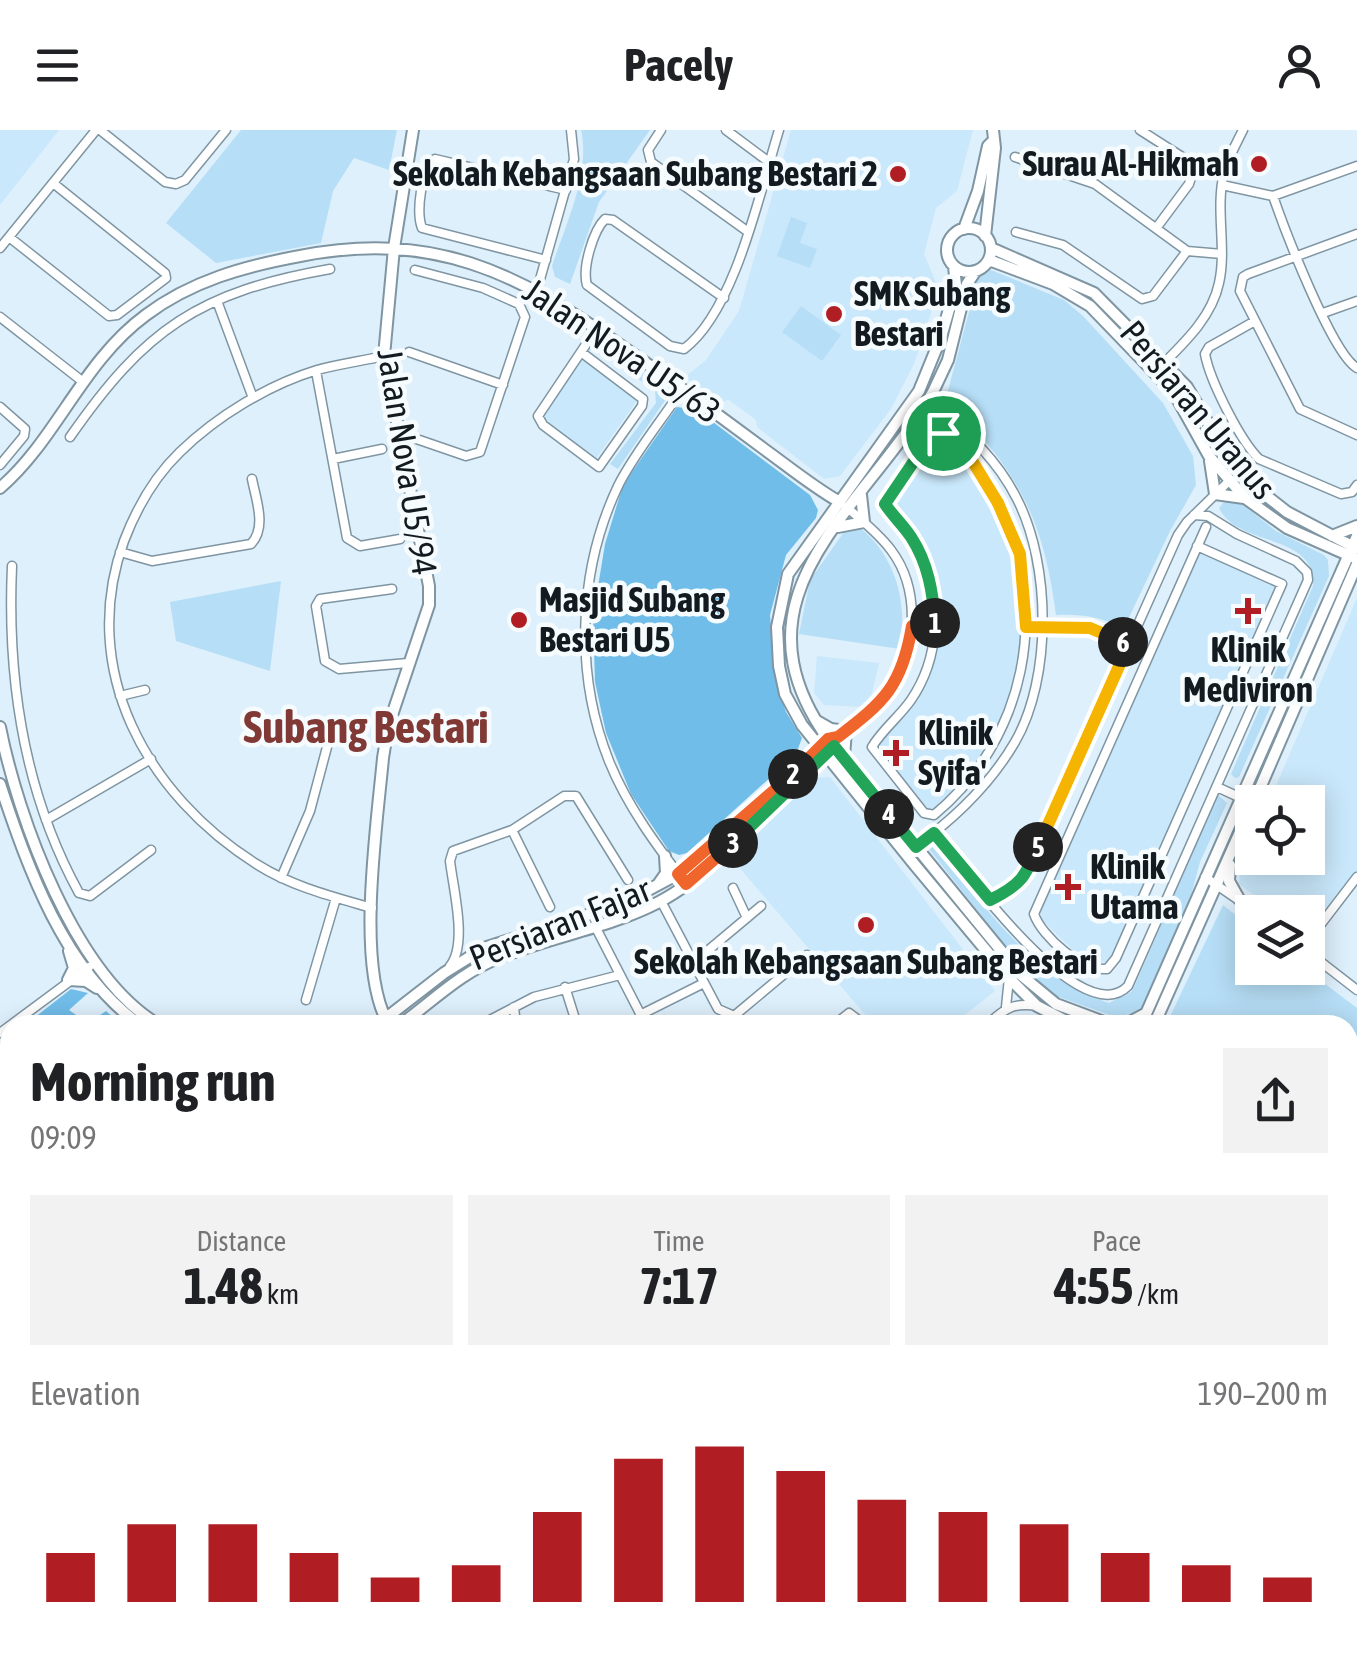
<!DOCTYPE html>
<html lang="en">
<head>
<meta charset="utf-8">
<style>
  :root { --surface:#fff; --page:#f2f2f2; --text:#202124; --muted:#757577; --accent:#b01e24 }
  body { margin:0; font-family:"Asap Condensed",sans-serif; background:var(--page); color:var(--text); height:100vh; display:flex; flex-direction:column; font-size:38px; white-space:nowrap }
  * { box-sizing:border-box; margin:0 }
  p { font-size:32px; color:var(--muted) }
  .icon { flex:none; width:55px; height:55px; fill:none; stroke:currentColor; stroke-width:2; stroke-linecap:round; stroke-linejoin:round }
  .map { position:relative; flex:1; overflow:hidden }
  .details { position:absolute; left:0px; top:885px; width:1358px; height:642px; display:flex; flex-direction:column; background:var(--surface); border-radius:30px 30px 0 0; box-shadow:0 5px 25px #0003 }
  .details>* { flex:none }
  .buttons { position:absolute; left:1235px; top:655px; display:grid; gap:20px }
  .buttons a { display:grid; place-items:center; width:90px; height:90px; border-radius:0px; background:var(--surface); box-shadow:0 5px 25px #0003; font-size:50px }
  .pin { position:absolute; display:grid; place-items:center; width:85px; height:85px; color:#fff; margin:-42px; border:5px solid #fff; border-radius:50%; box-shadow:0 2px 10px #0007 }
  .km { position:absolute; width:50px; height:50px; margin:-25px; border-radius:50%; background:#222; color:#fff; font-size:28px; line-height:50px; text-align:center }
  .round { display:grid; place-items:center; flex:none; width:105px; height:105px; border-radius:0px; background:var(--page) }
  .summary { display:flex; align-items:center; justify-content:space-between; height:170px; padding:0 30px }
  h1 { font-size:55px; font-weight:700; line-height:75px }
  .metrics { display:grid; grid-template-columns:repeat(3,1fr); gap:15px; height:170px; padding:10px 30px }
  .metrics div { display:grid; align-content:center; border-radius:0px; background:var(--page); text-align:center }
  .metrics b { font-size:50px; font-weight:700 }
  .metrics small { font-size:28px; font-weight:400 }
  .metrics p { font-size:28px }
  .chart { height:280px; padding:20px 30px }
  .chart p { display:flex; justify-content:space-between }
  .chart svg { width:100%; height:180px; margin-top:10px; stroke:var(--accent); stroke-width:6 }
  header { display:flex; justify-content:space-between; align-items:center; height:130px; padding:0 30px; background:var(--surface); font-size:45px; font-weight:700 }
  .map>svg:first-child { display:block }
  .built { fill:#c9e8fb }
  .green { fill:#b6def6 }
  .forest { fill:#71bde9 }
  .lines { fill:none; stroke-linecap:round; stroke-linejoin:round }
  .street-casing { stroke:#7f95a2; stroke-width:11 }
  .secondary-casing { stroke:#7f95a2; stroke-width:14 }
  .street { stroke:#fff; stroke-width:8 }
  .secondary { stroke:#fff; stroke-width:10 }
  .split-1-casing { stroke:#fff; stroke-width:20 }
  .split-2-casing { stroke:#fff; stroke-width:20 }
  .split-3-casing { stroke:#fff; stroke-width:20 }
  .split-4-casing { stroke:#fff; stroke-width:20 }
  .split-5-casing { stroke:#fff; stroke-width:20 }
  .split-6-casing { stroke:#fff; stroke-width:20 }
  .split-7-casing { stroke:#fff; stroke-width:20 }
  .split-8-casing { stroke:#fff; stroke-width:20 }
  .split-1 { stroke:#22a559; stroke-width:12 }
  .split-2 { stroke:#f0652b; stroke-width:12 }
  .split-3 { stroke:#f0652b; stroke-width:12 }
  .split-4 { stroke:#22a559; stroke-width:12 }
  .split-5 { stroke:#22a559; stroke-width:12 }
  .split-6 { stroke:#f5b400; stroke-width:12 }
  .split-7 { stroke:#f5b400; stroke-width:12 }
  .split-8 { stroke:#f5b400; stroke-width:12 }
  .poi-dot { fill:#b01e24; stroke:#f6fbfe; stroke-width:4 }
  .labels { text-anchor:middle; stroke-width:9; stroke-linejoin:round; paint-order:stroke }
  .poi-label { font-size:35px; font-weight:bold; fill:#131b20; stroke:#f6fbfe; text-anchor:start }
  .street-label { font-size:35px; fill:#131b20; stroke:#f6fbfe }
  .district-label { font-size:45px; font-weight:bold; fill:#803935; stroke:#f6fbfe }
</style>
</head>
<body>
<header><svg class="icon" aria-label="menu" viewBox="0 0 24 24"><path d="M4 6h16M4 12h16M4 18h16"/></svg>Pacely<svg class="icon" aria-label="person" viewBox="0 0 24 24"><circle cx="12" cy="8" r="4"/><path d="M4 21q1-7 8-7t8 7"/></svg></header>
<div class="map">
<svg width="1357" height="1526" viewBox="0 0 1357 1526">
  <rect width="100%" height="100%" fill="#def0fc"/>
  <path class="built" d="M0,0h59l-59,75z
    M791,0h182l-16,61 -21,17 -12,46 15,35 -25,75 -23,45 -51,67 -16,3 -67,-52 -1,-7 -27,-20 -8,2 -36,-25 21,-17 33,-49z
    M582,225l57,43 -44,62 -52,-40v-8z
    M941,308l32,30 19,32 25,60 4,38 -1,59 -12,45 -16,36 -27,41 -31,31 -7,-1 -51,-61 41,-48 10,-17 12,-44 -4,-58 -20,-44 -26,-34 44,-62z
    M1200,423l75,33 -163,369 -7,7 -8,1 -25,-14 -32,-31 2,-9z
    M1357,468v286l-45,56 -4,-4v-24h-31l-38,-28 1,-12 12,-30v16h56v-56h-39z
    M817,526l62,7 -7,30 -10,14 -38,-2 -10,-12z
    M830,647l165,214 -43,34h-78l-142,-166 81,-81z"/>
  <path class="green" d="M241,0h156l-8,40 -35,-12 -21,33 -12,52 -105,20 -50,-40z
    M581,0h69l-51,72 -29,82 -15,-7 -3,-11c13,-40 39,-93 29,-136z
    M791,87l16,6 -7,20 17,6 -7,19 -33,-12z
    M991,140l73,30 19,16 80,87 30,53 3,29 -26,46 -46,97c-24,-11 -41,-14 -68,-13 -13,-101 -40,-145 -110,-217l32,-120z
    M801,176l40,29 -19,26 -40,-29z
    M594,212h7c22,15 57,31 65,57l-48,70 -8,-5 46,-61 -1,-12 -61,-44 -6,5z
    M1237,370l39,31 48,24 4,5 1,16 -90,201 -4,1 -4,-4 82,-188c4,-54 -75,-38 -94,-78l5,-6z
    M859,397c37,29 49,76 41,122l-101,-15 11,-54 36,-51z
    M281,451l-11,90 -94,-30 -6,-39z
    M1218,665l9,8 -27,59 -10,37 -49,110 -23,9 -73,-26 -20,-21 -96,-122 4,-6c50,61 98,134 176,160l22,-11 4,-7z
    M1223,775l29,23v40h52l53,40v245l-9,-7v-221h-182z"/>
  <path class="forest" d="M677,277l20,3 113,85 8,15 -2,8 -30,37 -16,60 6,68 10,29 16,26 -6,16 -109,99 -8,2 -10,-4 -38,-57 -25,-61 -11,-51 -2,-65 12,-73 18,-59z
    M71,859l17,4 -19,17 19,13 18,-12 16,14h-97z
    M10,907v134l-10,-8v-119z
    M1348,1116l9,7v403h-461l4,-8h448z"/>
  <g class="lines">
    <defs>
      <path id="street" d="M100,0l65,52 11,2 9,-4 41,-50
        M661,0l-13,20 3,12 96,69
        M726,0l43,32
        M1140,0l47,30 6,11 -4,13 -32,43
        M1015,27l80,27 92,67 35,3
        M1222,55l51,11 84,-30
        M1273,66c11,32 59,158 84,172
        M1016,102l47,13 79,54 11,-3 34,-45
        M1357,104l-109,40 -5,3 -3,14 60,118 57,26
        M9,107l100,79 8,-1 49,-37 -1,-5 -112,-90
        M0,118l96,-118
        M546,130l-124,-32c-6,-16 -1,-59 13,-69l131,31
        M537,160l37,-131 -3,-29
        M724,168l-111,-78 -8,-1c-12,12 -23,49 -18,66l83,61 14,3c51,-38 76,-158 95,-219
        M217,171l36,97
        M1323,183l34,-12
        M0,187l82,64
        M1255,191l-46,26 -4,7c5,27 35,86 54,105l82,35 11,-2 5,-7
        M409,222l94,33
        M581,222l62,47 -1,7 -43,61 -56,-42 -5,-9 59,-88
        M1161,236c23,-23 51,-49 58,-83 8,-35 -4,-74 5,-110 4,-15 12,-29 19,-43
        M316,241l31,167 13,8 40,-7
        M683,258c-21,32 -47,63 -64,96 -41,85 -45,189 -10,277 18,45 48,85 77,123
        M0,277l25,22 -1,7 -24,29
        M917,289l29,-4
        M399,303l67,23 14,-4 45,-135 -6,-13 -36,-16 -68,-18
        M943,303c25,18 42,44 56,71 52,106 27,235 -65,311l-10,-2 -52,-66c10,-17 28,-31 39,-47 28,-41 32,-98 10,-142 -8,-17 -34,-47 -36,-59l46,-63z
        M70,307c75,-108 129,-145 260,-168
        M333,329l49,-10
        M1197,416l85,38 -166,374 -9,11c-26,2 -65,-32 -73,-55l172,-387
        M120,422l32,9 99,-17c16,-17 5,-44 1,-65
        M12,436c-5,113 12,227 67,327l11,3 61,-46
        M392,459l-72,10 -4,7 9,55 14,8 69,-6
        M1027,497l62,1 40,16
        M120,566l25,-6
        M828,609l10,-2c16,-12 35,-23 48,-39 31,-40 36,-107 5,-148 -12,-16 -29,-30 -45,-43
        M1217,657l24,11
        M46,690l105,-61
        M512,700l38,77
        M934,703c28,34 147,201 194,153l180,-406 -1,-8 -11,-11 -59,-27 -29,-18 -14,-1
        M915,717c39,-28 76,-64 100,-105 37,-64 36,-177 2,-243 -9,-18 -22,-36 -35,-50 -18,-19 -38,-32 -49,-57
        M1205,747l51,35
        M281,748l29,-67 21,-79
        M733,758l14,30
        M990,770l22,-11 12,-10 154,-344 9,-13 42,-41
        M661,771l57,108 16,7 73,-61
        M372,778c-38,-11 -79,-21 -114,-43 -111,-69 -181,-195 -134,-324 13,-34 30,-64 56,-89 37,-36 88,-67 137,-82 22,-6 45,-9 67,-14
        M596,798l50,97
        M1308,811l49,-64
        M1308,822l49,38
        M693,833l68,-57
        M450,836c18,-22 3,-78 0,-105l3,-10 59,-21 52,-34h12l52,84
        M565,857l12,38
        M306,870l30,-102
        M514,877l2,18
        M1006,877l3,-29
        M640,885l64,-32
        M487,895l1,-4 46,-24 86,-22
        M834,895l15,-12 16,12
        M987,895c17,-16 26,-23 50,-19
        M0,903l89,-66
        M1348,1133h9
        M0,1296l10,8
        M0,1321l10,8
        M0,1390l10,-13
        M0,1445l10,8
        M0,1511l10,-12
        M277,1518l10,8
        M307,1518l11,8
        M657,1518l10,8
        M741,1518l26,8
        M590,1521l6,5
        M82,1526l6,-8
        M378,1526l7,-8
        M468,1526l5,-8
        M552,1526l7,-8
        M679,1526l4,-8
        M830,1526l4,-8"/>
      <path id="secondary" d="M947 120a22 22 0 1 1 44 0a22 22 0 1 1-44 0Z
        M964,99l14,-38 10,-45 4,-4
        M985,106l10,-88 -2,-18
        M991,118l103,45 93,94 37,63 31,37 32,25 69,36
        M989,130l64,24 37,22 84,87 35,63 36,42 42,30 70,31
        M954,137l2,18 -15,52 -22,54 -131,183 -11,53 2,39 6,28 17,31 112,139 95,114 28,28 37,19
        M975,142l-8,12 -19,76 -15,32c-68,118 -209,201 -105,347l193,236 35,29 56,21
        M1210,331l5,33 29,4
        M0,358c57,-49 82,-126 146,-173 45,-34 99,-49 154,-59 133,-26 217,16 323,91 48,33 94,67 141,102 25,18 48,37 74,52
        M838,397l26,-5 -3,-27
        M1332,406l25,-10
        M817,591l14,8 15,2 -2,25
        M0,597c18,91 75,249 159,298
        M0,654c28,85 64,186 140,241
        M1254,672l103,-238
        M1230,735l-1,16 10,18
        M659,753l7,-10 -1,-17
        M69,821l5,17 -6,12 18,1 11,7
        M377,895l67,-52 40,-25 138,-44 56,-30 142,-127
        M389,895c-34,-56 -12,-200 -6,-267l5,-31 41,-122v-19l-45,-230 10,-108 19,-118
        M400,895c33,-24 61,-53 101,-68 52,-21 108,-29 158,-55 59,-31 121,-105 170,-152
        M1124,895l21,-11
        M1141,895l216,-489
        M1154,895l98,-220
        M862,1526l4,-8"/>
    </defs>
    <use href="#street" class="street-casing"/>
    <use href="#secondary" class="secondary-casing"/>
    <use href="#street" class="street"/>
    <use href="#secondary" class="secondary"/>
  </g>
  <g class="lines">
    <defs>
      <path id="split-1" d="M935,493c-2,-31 -7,-60 -24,-86 -8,-12 -18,-21 -26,-33l46,-68 12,-3"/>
      <path id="split-2" d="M793,644l35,-35 10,-2c46,-35 64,-51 74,-111l24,2 -1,-5"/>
      <path id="split-3" d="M733,713l-47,41 -8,-10 115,-100"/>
      <path id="split-4" d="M733,713l101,-97 55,68"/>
      <path id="split-5" d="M889,684l27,33 18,-14 56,67c31,-15 35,-23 48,-53"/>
      <path id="split-6" d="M1038,717l91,-203 -6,-2"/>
      <path id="split-7" d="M998,373l22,51 6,73 64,1 33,14"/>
      <path id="split-8" d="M943,303l30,29 25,41"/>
    </defs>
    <use href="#split-1" class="split-1-casing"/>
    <use href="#split-2" class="split-2-casing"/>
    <use href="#split-3" class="split-3-casing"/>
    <use href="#split-4" class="split-4-casing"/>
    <use href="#split-5" class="split-5-casing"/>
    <use href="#split-6" class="split-6-casing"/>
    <use href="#split-7" class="split-7-casing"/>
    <use href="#split-8" class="split-8-casing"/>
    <use href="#split-1" class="split-1"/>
    <use href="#split-2" class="split-2"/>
    <use href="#split-3" class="split-3"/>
    <use href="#split-4" class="split-4"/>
    <use href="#split-5" class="split-5"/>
    <use href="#split-6" class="split-6"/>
    <use href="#split-7" class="split-7"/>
    <use href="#split-8" class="split-8"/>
  </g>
  <g class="poi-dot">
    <circle cx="1259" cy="34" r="10"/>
    <circle cx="898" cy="44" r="10"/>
    <circle cx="834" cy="184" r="10"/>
    <path d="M1243 466h10v10h10v10h-10v10h-10v-10h-10v-10h10z"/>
    <circle cx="519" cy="490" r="10"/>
    <path d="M891 608h10v10h10v10h-10v10h-10v-10h-10v-10h10z"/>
    <path d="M1063 742h10v10h10v10h-10v10h-10v-10h-10v-10h10z"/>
    <circle cx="866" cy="795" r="10"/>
  </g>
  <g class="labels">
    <g class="poi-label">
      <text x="1239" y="46" text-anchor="end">Surau Al-Hikmah</text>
      <text x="878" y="56" text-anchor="end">Sekolah Kebangsaan Subang Bestari 2</text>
      <text x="854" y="176">SMK Subang<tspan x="854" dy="40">Bestari</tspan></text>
      <text x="539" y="482">Masjid Subang<tspan x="539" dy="40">Bestari U5</tspan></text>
      <text x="1248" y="532" text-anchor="middle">Klinik<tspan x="1248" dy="40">Mediviron</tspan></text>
      <text x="918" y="615">Klinik<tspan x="918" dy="40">Syifa'</tspan></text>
      <text x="1090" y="749">Klinik<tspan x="1090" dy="40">Utama</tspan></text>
      <text x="866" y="844" text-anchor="middle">Sekolah Kebangsaan Subang Bestari</text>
    </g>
    <g class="street-label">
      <text transform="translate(622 221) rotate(34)" y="12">Jalan Nova U5/63</text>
      <text transform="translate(1198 280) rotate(50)" y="12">Persiaran Uranus</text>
      <text transform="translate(407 332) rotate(81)" y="12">Jalan Nova U5/94</text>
      <text transform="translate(560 794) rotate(-22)" y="12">Persiaran Fajar</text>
    </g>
    <g class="district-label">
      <text x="366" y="613">Subang Bestari</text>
    </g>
  </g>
</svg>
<div class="buttons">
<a><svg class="icon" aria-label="locate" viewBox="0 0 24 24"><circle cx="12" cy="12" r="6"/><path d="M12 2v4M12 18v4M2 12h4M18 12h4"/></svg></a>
<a><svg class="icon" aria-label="layers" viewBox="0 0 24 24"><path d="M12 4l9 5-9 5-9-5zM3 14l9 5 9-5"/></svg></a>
</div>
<div class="pin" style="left:943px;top:303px;background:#1e9e55"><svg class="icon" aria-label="arrive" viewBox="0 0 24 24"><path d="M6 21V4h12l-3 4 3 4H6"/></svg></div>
<b class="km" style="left:935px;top:493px">1</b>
<b class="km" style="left:793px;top:644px">2</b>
<b class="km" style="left:733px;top:713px">3</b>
<b class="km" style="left:889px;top:684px">4</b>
<b class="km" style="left:1038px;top:717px">5</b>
<b class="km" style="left:1123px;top:512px">6</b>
<section class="details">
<div class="summary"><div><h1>Morning run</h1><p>09:09</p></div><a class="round"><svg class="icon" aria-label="share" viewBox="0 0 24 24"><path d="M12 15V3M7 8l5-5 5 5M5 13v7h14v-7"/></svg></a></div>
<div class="metrics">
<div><p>Distance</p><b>1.48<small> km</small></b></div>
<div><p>Time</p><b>7:17</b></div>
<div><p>Pace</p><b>4:55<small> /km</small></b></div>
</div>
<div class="chart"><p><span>Elevation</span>190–200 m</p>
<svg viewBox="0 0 160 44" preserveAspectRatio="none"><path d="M5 44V32M15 44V25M25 44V25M35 44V32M45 44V38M55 44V35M65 44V22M75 44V9M85 44V6M95 44V12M105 44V19M115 44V22M125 44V25M135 44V32M145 44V35M155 44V38"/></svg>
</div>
</section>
</div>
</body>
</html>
